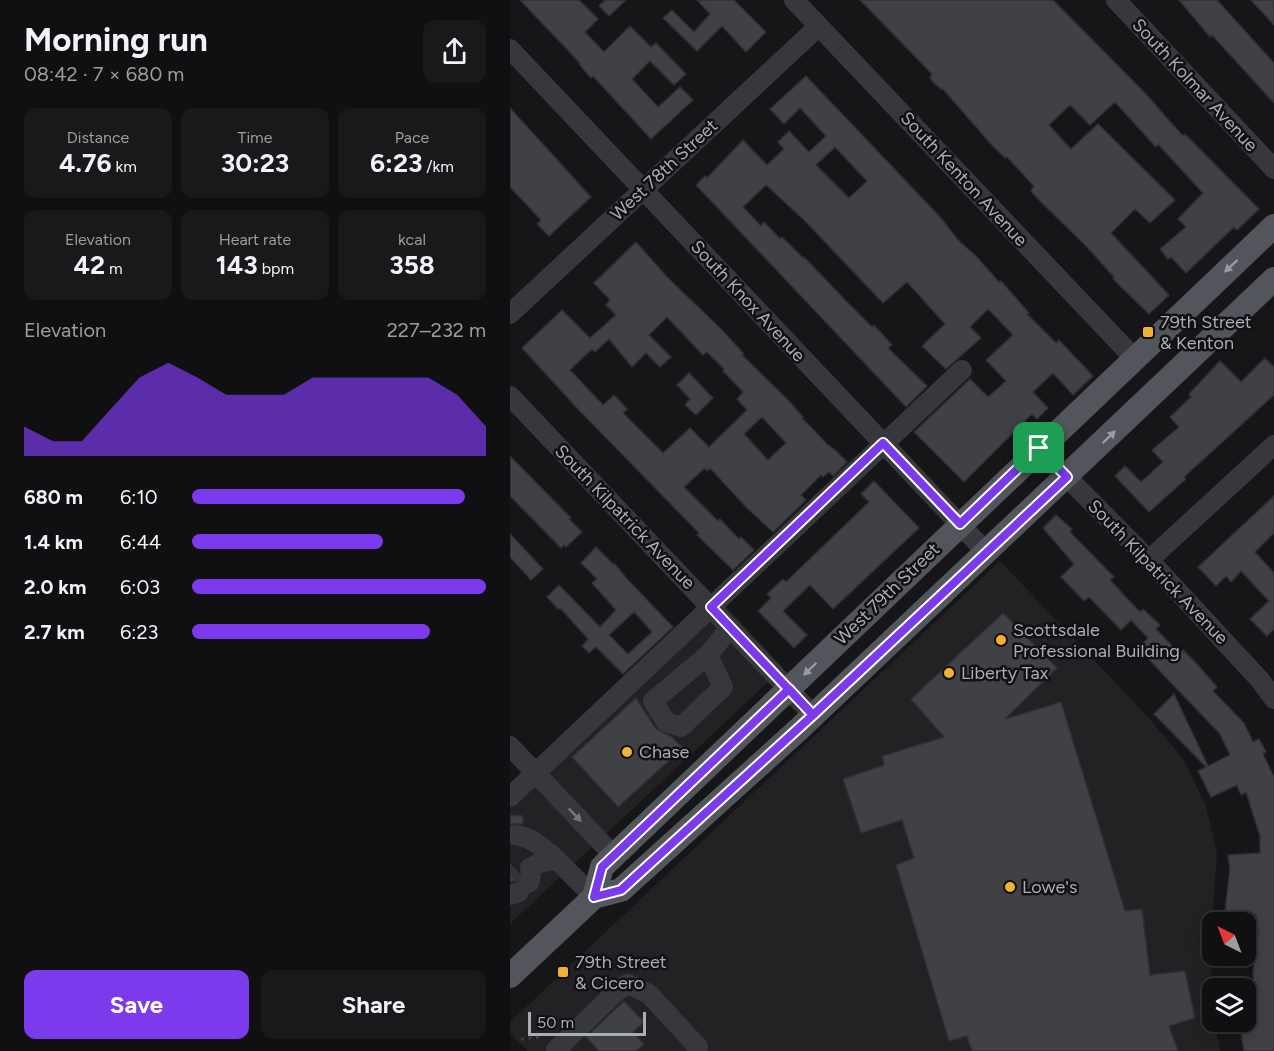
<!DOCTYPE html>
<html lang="en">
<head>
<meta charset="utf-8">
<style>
  :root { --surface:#101012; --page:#19191b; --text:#f1f3f6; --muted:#9c9d9f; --line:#303032; --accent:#7c3aed }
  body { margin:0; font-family:Figtree,sans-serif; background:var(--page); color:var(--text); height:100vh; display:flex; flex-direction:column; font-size:22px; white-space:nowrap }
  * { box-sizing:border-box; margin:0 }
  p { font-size:20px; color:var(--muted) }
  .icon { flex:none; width:33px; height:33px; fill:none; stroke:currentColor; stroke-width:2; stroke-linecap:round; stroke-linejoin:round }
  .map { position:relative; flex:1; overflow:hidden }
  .sheet { display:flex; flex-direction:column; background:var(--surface); width:510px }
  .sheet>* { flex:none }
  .needle { width:39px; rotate:318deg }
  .tools { position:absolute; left:692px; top:912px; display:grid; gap:12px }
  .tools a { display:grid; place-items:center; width:54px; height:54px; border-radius:12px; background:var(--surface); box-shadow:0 3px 15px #0003,0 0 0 2px var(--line); font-size:30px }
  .scale { position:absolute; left:18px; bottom:15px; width:118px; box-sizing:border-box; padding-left:6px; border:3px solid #a8adb8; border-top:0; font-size:16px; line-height:21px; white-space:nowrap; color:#a8adb8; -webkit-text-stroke:4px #111113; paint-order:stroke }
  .pin { position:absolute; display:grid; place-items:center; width:51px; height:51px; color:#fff; margin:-26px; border-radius:12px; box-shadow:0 3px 9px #0006 }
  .round { display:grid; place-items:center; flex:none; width:63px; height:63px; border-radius:12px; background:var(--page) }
  .head { display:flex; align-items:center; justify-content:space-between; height:102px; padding:0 24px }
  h1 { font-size:33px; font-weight:700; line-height:45px }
  .stats { display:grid; grid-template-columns:repeat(3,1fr); gap:9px; height:102px; padding:6px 24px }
  .stats div { display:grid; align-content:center; border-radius:12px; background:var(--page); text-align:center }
  .stats b { font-size:26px; font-weight:700 }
  .stats small { font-size:16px; font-weight:400 }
  .stats p { font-size:16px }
  .chart { height:168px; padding:12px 24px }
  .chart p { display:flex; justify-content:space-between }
  .chart svg { width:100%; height:108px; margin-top:6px; fill:var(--accent); opacity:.7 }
  .action { display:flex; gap:12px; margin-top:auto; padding:12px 24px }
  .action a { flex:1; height:69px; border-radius:12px; background:var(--accent); color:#fff; font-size:24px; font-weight:700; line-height:69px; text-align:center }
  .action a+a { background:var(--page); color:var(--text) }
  ul { padding:0 24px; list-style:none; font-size:20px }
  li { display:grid; grid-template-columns:96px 72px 1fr; align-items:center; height:45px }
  li i { height:15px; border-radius:8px; background:var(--accent) }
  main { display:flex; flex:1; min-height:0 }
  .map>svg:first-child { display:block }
  .built { fill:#222225 }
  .building { fill:#404145; stroke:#303034; stroke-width:1.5; fill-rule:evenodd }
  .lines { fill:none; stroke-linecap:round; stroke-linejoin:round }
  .minor-tunnel { stroke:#333438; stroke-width:20; stroke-dasharray:20 10; stroke-linecap:butt }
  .path { stroke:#3d3f44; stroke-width:3; stroke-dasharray:3 4.5; stroke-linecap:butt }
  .minor { stroke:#37383d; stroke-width:20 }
  .major { stroke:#53555c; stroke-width:24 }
  .oneway { fill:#979ba6 }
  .oneway2 { fill:#757881 }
  .route-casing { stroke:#fff; stroke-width:12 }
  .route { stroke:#7c3aed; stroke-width:8 }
  .poi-dot { fill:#f2b134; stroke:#111113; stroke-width:2 }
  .labels { text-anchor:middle; stroke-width:5; stroke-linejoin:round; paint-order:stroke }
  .street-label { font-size:18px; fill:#a8adb8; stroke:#111113 }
  .poi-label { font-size:18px; fill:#a8adb8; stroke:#111113; text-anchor:start }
</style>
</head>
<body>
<main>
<section class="sheet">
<div class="head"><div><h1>Morning run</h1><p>08:42 · 7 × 680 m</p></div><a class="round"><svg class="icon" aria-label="share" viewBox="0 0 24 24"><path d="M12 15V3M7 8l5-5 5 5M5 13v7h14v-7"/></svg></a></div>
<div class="stats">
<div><p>Distance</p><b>4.76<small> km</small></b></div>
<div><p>Time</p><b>30:23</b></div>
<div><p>Pace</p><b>6:23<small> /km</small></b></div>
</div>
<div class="stats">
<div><p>Elevation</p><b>42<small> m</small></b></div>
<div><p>Heart rate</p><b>143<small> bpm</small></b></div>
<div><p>kcal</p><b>358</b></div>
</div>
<div class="chart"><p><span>Elevation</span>227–232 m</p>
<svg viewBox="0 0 160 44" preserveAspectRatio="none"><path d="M0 44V32L10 38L20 38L30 25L40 12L50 6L60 12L70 19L80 19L90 19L100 12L110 12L120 12L130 12L140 12L150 19L160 32V44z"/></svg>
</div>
<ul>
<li><b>680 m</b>6:10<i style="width:93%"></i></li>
<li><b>1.4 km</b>6:44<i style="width:65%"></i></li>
<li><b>2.0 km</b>6:03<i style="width:100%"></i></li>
<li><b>2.7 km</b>6:23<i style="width:81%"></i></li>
</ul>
<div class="action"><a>Save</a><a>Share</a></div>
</section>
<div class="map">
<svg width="764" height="1051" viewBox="0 0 764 1051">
  <rect width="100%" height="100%" fill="#161618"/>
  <path class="built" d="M490,561l148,156 36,43 22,46 11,47 -5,69 -1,71 1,29h3l5,29h-693l-17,-18v-11z
    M204,593l69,75 -273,256v-137z"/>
  <path class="building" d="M10,0h59l19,19 -13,13 19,20 26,-26 21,21 5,-4 30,31 -12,11 -24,-24 -18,18 26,28 22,-20 13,13 -42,39 -58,-63 -2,2 -12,-14 1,-1z
    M95,0h21l-17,16 -10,-10z
    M187,0h37l32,32 -20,20 -24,-26 -25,25 -34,-33 9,-8 22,22 16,-18z
    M350,0h193l90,91 40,45 2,-2 74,75 -22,21 -3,-3 -48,46 -15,-16 -3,2 -8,-10 26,-22 -8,-8 25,-26 -45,-49 -2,3 -41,-45 -25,23 -20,-20 -21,20 22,24 27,-25 77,76 -25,23 -15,-14 -24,24 58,62 -20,19 -36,-35 1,-2 -27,-30 -48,-47 -8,-9 3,-5 -27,-29 -2,1 -14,-14 -49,-56 -1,1 -7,-6 -4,-5 2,-4z
    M669,0h38l57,63v40l-62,-68 -2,2z
    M741,0h23v25z
    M296,76l135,142 17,22 18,16 23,26 2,-1 28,32 -2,1 29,29 3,-3 34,36 -20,19 -20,-22 -20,19 15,16 -11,11 -5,-5 -68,68 -50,-50 56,-53 18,18 18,-16 -20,-21 27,-25 -25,-26 -18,18 11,11 -35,31 -24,-23 23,-22 -38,-42 -24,21 -78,-82 -39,-36 -23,22 18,19 3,-4 16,17 2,-2 21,21 1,-1 45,47 23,23 2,-2 18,20 -4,3 39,38 -21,21 -210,-222 9,-9 2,2 36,-38 24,25 17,-16 -6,-7 11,-11 20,21 17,-16 -26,-28 -16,16 -14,-15zM325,147l32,34 -18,17 -33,-33z
    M0,108l81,89 -42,39 -12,-12 4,-4 -31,-33z
    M126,242l32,36 54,52 22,24 -2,1 48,47 13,15 -1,1 25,26 7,5 13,13 -14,14 -4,-4 -6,5 -2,-2 -20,20 5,5 -33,32 -27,-25 -36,-39 -3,3 -2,-3 -21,19 34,34 2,-2 19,20 2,-2 13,13 -21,20 -36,-35 2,-2 -123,-126 -54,-59 40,-38 28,28 26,-23 -10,-10 4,-5 -16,-17zM157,317l36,38 4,-3 17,17 -1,2 20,21 -6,7 10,11 -38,37 -19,-19 -27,25 -40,-40 4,-4 -13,-14 -11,10 -33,-35 22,-21 3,3 14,-13 23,28 14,-14 14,14 11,-10 -22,-22zM252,417l24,26 -18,17 -24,-26z
    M755,358l9,9v28l-90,82 2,2 -37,33 -34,-36 10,-10 16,16 22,-20 -11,-12 27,-23 -9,-10 21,-20 -2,-3 31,-33 21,21z
    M179,373l24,25 -17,17 -11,-10 5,-6 -13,-14z
    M0,456l61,62 -2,1 13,13 -16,15 -2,-2 -3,3 -51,-52z
    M364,481l45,47 -86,81 -23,-24 -27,26 24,24 -13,13 -36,-37 13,-13 -4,-4 16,-15 3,3 83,-80 -8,-8z
    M764,496v37l-19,19 19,21v56l-7,7 -17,-17 19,-18 -28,-30 -10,11 -5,-6 -10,10 -18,-19z
    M546,515l16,14 -2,3 44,45 -4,3 12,13 18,19 3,-3 17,16 -4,4 23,24 4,-3 14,14 20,23 -4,4 31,32 9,19 6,-3 7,13 -3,2 11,23v274h-30l-5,-29h17l-3,-49 5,-44h-3l1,-14 -31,-4 5,-42 -2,-14 32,-2v-17l-14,-44 -5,3 -4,-10 -26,12 -13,-26 8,-4 -52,-53 20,-20 34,72 22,-11 -10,-21 -82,-86 10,-10 -17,-18 -10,10 -32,-33 -5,4 -23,-24 13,-13 -31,-36z
    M0,534l33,35 -12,11 -21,-23z
    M86,547l17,17 1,-1 14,17 45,47 -50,47 -27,-27 -7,6 -7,-7 6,-7 -28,-31 -2,1 -11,-12 12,-12 41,42 16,-17 -24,-27 5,-4 -16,-16zM124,612l18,20 -24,22 -19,-19z
    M493,613l54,55 -52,51 56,-17 64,209 17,-2 8,66 35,-4 10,47 -26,8 9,25h-206l-5,-15 -18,5 -53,-176 18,-7 -12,-38 -41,13 -18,-54 41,-14 -2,-9 62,-19 -33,-38z
    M126,698l20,31 16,8 11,11 -65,59 -46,-50z
    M0,815l13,1v8h-13z
    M0,864l9,10 -2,6 -7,2z
    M114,1001l20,21 -11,10 11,12 -8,7h-37l-13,-14z"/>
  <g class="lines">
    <path class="minor-tunnel" d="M0,876l6,-6"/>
    <path class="path" d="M11,1039l18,-2"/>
    <path class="minor" d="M284,0l340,358
      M606,0l158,169
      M0,49l477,504
      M0,314l309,-288
      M0,396l303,319
      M529,449l110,111 111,120 14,19
      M639,560l125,-115
      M198,655l15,32 -42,40 -15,-5 -13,-21 55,-46 22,-27
      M0,746l104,110
      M0,797l452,-427
      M5,835c17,2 29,14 42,25
      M19,883l2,-8 -1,-7 12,-6 15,-2 37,37
      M0,895l9,-3
      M46,1050l61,-59 11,-7 21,10 49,53"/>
    <path class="major" d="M84,897l8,-30 672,-641
      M0,976l84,-79 27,-7 178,-161 475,-450"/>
  </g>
  <defs><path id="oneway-solid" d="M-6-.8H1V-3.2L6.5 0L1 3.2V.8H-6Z" transform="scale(1.5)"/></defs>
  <g class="oneway">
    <use href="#oneway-solid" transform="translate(721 266) rotate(137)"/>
    <use href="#oneway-solid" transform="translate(599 437) rotate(-44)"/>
    <use href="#oneway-solid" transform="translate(300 669) rotate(136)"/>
  </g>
  <use class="oneway2" href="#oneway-solid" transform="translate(65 815) rotate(46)"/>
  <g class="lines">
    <defs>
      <path id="route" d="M529,448l-79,76 -77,-81 -172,164 102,108 -192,175 -27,7 8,-30 187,-178 24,26 254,-238 -28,-29"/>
    </defs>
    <use href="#route" class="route-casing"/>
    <use href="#route" class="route"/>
  </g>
  <g class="poi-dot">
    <rect x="632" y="326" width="12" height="12" rx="3"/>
    <circle cx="491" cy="640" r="6"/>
    <circle cx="439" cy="673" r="6"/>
    <circle cx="117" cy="752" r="6"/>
    <circle cx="500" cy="887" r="6"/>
    <rect x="47" y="966" width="12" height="12" rx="3"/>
  </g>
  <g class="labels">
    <g class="street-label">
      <text transform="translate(685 85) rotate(47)" y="6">South Kolmar Avenue</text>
      <text transform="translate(154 170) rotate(-43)" y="6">West 78th Street</text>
      <text transform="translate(454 179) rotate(47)" y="6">South Kenton Avenue</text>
      <text transform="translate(238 301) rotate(47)" y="6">South Knox Avenue</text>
      <text transform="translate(115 517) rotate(46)" y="6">South Kilpatrick Avenue</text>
      <text transform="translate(648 572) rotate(46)" y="6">South Kilpatrick Avenue</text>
      <text transform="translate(377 594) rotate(-44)" y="6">West 79th Street</text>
    </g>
    <g class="poi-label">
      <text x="650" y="328">79th Street<tspan x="650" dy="21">&amp; Kenton</tspan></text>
      <text x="503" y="636">Scottsdale<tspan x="503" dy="21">Professional Building</tspan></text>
      <text x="451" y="679">Liberty Tax</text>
      <text x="129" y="758">Chase</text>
      <text x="512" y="893">Lowe's</text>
      <text x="65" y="968">79th Street<tspan x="65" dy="21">&amp; Cicero</tspan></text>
    </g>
  </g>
</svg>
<div class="tools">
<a><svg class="needle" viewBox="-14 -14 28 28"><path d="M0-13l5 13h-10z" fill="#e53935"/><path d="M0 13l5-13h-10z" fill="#9c9d9f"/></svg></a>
<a><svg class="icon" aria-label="layers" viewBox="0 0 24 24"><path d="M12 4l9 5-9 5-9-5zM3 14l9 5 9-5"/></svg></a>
</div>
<div class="scale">50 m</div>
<div class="pin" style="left:529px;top:448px;background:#1e9e55"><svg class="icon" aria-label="arrive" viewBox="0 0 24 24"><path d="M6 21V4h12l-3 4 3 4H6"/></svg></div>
</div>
</main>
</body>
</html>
